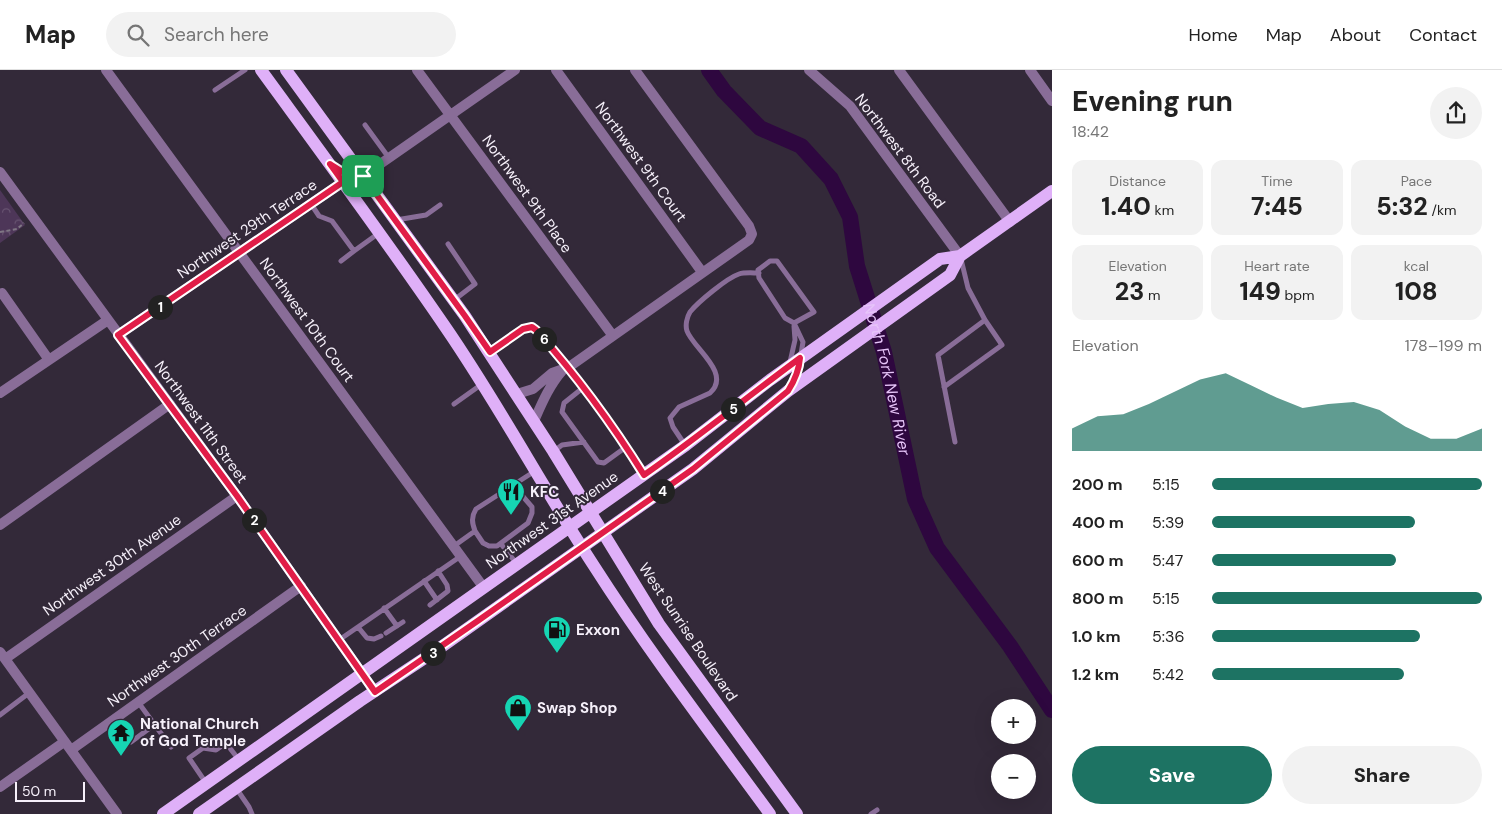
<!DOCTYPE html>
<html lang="en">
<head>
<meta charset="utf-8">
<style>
  :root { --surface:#fff; --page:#f2f2f2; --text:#222; --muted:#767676; --line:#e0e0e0; --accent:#1d7363 }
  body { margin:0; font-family:"DM Sans",sans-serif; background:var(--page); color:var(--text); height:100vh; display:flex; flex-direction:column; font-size:19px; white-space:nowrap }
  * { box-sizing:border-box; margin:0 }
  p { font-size:16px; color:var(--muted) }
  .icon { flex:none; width:28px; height:28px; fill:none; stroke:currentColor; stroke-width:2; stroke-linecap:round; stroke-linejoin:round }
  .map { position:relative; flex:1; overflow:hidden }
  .details { display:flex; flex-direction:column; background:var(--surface); width:450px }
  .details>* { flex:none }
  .buttons { position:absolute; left:991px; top:629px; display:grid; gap:10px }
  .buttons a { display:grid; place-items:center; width:45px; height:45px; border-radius:50%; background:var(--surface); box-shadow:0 5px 20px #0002; font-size:25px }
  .scale { position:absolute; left:15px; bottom:12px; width:70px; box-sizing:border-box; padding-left:5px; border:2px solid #f6f0fa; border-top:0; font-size:14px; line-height:18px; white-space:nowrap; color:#f6f0fa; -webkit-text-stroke:4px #332939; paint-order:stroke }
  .pin { position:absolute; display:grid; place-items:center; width:42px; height:42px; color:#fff; margin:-21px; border-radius:10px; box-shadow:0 2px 8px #0006 }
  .km { position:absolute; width:25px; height:25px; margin:-12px; border-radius:50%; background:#222; color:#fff; font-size:14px; line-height:25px; text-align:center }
  .round { display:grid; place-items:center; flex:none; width:52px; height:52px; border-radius:26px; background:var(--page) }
  .overview { display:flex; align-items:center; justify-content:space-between; height:85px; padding:0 20px }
  h1 { font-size:28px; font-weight:800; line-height:38px }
  .metrics { display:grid; grid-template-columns:repeat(3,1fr); gap:8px; height:85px; padding:5px 20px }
  .metrics div { display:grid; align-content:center; border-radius:12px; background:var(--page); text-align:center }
  .metrics b { font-size:25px; font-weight:800 }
  .metrics small { font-size:14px; font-weight:400 }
  .metrics p { font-size:14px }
  .chart { height:140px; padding:10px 20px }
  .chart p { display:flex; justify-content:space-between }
  .chart svg { width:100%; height:90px; margin-top:5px; fill:var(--accent); opacity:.7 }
  .cta { display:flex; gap:10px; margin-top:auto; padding:10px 20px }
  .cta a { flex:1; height:58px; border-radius:30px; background:var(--accent); color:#fff; font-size:20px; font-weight:800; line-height:58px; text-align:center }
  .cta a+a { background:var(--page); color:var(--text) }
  ul { padding:0 20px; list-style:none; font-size:16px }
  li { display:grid; grid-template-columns:80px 60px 1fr; align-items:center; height:38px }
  li i { height:12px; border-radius:6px; background:var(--accent) }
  header { display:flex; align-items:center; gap:30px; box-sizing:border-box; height:70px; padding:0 25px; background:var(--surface); border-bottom:1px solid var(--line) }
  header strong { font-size:24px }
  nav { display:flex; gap:28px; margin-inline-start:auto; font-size:18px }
  .search { width:350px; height:45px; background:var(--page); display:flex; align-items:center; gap:12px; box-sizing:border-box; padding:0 18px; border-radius:28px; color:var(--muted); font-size:19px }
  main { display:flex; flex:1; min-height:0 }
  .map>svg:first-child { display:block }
  .park { fill:url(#park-crowns) }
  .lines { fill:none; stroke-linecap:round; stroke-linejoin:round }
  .river { stroke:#2e073f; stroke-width:16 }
  .path { stroke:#7f7684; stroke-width:2; stroke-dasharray:4 2.5; stroke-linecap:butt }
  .lane { stroke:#896d98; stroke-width:5 }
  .street { stroke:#896d98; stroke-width:10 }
  .primary { stroke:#dfb0f8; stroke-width:12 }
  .route-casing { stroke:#fff; stroke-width:10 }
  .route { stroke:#e11d48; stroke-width:6 }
  .labels { text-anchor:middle; stroke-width:4; stroke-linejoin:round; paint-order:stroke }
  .street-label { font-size:15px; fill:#f6f0fa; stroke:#332939 }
  .poi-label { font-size:15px; font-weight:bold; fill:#f6f0fa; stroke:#332939; text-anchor:start }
  .water-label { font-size:16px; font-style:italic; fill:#e7c5f9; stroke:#332939 }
</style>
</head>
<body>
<header>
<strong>Map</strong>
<div class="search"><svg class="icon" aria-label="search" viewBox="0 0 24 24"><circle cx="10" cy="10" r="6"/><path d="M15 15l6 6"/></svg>Search here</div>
<nav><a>Home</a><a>Map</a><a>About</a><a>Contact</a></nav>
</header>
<main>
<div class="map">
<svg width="1052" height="744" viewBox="0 0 1052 744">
  <defs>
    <pattern id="park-crowns" width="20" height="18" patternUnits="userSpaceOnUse" patternTransform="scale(1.25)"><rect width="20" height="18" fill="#4d3658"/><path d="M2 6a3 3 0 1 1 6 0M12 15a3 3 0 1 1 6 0" fill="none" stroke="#675371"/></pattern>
  </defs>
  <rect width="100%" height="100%" fill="#332939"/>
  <path class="park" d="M0,120l25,35 -25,18z"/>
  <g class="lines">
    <path class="river" id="s1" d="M709,0l15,21 36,37 41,18 30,33 19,38 7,49 27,86 31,147 22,49 73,98 42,64"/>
    <path class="path" d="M0,162l17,-3 7,-6"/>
    <path class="lane" d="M215,20l30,-20
      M365,55l24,33
      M311,134l8,12 13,5 22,30 25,-18
      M396,150l30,-5 14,-10
      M448,174l27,40 -21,16
      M341,191l13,-10
      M794,253l20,-11 -37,-51h-7l-12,9 1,8 26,40 9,5 9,19 -2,12
      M490,282l33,-23 9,-2 4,3 48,57 42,60 17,28
      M790,292l5,-22 -1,-14
      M584,317l-20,16 -2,9 36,50 6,1 22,-16
      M944,317l58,-42 -17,-25
      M454,334l28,-20
      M955,372l-17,-87 47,-35 -17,-32 -7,-29
      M685,375l-12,-18 -3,-9 9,-11 31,-14c22,-20 -17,-45 -23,-62 -2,-6 0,-14 3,-19 8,-10 37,-34 49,-38 6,-2 14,-1 20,-1
      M554,381l8,-6 22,-3
      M475,461l8,12 6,3h8l31,-23 4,-10v-6l-19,-22
      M501,474l16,20
      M454,476l21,-15c-3,-8 -4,-14 1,-22l59,-38
      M424,511l13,19
      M430,535l18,-14 -1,-6 -9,-14
      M384,538l13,18
      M358,557l9,11 7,1 7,-3
      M386,563l17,-11
      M339,570l122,-84
      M138,632l33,45
      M0,645l29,-22
      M131,672l23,-17
      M206,713l-17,-25 14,-10 13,2 10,-7 13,17
      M236,718l13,19 3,7
      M871,744l6,-4"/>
    <path class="street" d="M106,0l378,518
      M417,0l196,266
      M556,0l146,202
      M809,0l41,36 110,150
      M899,0l111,152
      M1030,0l22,31
      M0,102l237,324 138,196
      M363,106l152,-106
      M2,223l47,67
      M118,265l225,-153
      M0,323l108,-73
      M517,324l16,-5 19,-16 17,-6 180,-127 3,-6 -3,-8 -114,-156
      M534,351c8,-18 15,-35 28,-50
      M0,455l170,-121
      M0,582l117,162
      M5,589l232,-163
      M71,680l230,-164
      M0,717l64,-45"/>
    <path class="primary" d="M261,0c62,85 125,170 185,258 53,77 97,160 148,238 55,86 116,166 176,248
      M286,0l179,246 88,135 106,173 138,190
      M163,744l523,-369 84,-65 170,-121 20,-3 92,-65
      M199,744l161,-113 77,-51 229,-162 27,-19 95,-78 162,-116 10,-19"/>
  </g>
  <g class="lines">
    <defs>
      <path id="route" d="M330,94c11,7 19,14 33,12l102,140 25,36 33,-23 9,-2 4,3c41,46 75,92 108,145 53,-37 103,-78 156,-117 -1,13 -5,22 -12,33l-95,78 -214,151 -104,72 -138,-196 -119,-161 225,-153z"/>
    </defs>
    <use href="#route" class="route-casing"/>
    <use href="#route" class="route"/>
  </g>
  <defs>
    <symbol id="restaurant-pin" viewBox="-11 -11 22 30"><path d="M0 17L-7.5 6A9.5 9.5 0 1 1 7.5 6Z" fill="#16d5b3" stroke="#332939"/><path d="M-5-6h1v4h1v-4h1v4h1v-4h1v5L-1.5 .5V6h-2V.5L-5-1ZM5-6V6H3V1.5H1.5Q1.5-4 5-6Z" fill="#111"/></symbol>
    <symbol id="fuel-pin" viewBox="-11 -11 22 30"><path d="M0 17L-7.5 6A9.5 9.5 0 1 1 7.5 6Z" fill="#16d5b3" stroke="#332939"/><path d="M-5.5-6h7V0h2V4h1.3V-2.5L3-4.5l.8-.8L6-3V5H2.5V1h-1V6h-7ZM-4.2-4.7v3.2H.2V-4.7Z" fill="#111"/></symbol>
    <symbol id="shop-pin" viewBox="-11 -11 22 30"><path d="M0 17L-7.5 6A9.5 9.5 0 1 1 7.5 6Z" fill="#16d5b3" stroke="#332939"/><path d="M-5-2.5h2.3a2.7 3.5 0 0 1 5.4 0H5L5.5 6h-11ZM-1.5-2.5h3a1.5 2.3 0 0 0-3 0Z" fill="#111"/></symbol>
    <symbol id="temple-pin" viewBox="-11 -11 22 30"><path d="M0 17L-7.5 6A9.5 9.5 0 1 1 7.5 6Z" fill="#16d5b3" stroke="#332939"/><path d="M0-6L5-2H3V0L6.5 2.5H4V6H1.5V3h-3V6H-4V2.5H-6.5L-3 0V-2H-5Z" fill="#111"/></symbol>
  </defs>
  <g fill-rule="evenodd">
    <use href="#restaurant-pin" x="495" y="406" width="32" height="43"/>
    <use href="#fuel-pin" x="541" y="544" width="32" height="43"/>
    <use href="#shop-pin" x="502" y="622" width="32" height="43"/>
    <use href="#temple-pin" x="105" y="647" width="32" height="43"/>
  </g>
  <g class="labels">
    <g class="street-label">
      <text transform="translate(900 81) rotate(53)" y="5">Northwest 8th Road</text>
      <text transform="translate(641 92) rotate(54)" y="5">Northwest 9th Court</text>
      <text transform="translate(527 124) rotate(54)" y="5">Northwest 9th Place</text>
      <text transform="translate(247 159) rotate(-34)" y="5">Northwest 29th Terrace</text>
      <text transform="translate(307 250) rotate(54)" y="5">Northwest 10th Court</text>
      <text transform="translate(201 352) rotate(54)" y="5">Northwest 11th Street</text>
      <text transform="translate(552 450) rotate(-35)" y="5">Northwest 31st Avenue</text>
      <text transform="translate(112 495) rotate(-35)" y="5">Northwest 30th Avenue</text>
      <text transform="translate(688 562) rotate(56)" y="5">West Sunrise Boulevard</text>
      <text transform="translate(177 586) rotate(-35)" y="5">Northwest 30th Terrace</text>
    </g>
    <g class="poi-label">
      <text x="530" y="427">KFC</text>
      <text x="576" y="565">Exxon</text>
      <text x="537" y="643">Swap Shop</text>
      <text x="140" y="659">National Church<tspan x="140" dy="17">of God Temple</tspan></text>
    </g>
    <g class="water-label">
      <text dy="6" stroke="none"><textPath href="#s1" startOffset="376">North Fork New River</textPath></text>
    </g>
  </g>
</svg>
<div class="buttons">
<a>+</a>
<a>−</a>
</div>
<div class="scale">50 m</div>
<div class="pin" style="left:363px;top:106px;background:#1e9e55"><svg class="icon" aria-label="arrive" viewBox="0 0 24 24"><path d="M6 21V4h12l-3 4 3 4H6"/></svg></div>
<b class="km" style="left:160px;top:237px">1</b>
<b class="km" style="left:254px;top:450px">2</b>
<b class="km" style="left:433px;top:583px">3</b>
<b class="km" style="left:662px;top:421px">4</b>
<b class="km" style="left:733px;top:339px">5</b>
<b class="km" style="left:544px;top:269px">6</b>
</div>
<section class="details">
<div class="overview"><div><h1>Evening run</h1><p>18:42</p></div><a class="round"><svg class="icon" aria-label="share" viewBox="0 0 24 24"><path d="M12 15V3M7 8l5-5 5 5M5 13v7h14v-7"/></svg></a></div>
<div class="metrics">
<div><p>Distance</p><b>1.40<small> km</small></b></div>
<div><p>Time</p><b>7:45</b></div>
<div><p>Pace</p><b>5:32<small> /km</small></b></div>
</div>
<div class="metrics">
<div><p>Elevation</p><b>23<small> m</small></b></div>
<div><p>Heart rate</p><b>149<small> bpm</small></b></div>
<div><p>kcal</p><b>108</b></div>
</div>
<div class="chart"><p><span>Elevation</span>178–199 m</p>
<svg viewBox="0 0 160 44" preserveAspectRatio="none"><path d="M0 44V33L10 27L20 26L30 21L40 15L50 9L60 6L70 12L80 18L90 23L100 21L110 20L120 24L130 32L140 38L150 38L160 33V44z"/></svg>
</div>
<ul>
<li><b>200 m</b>5:15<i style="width:100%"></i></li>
<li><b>400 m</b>5:39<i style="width:75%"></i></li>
<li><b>600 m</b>5:47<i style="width:68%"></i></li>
<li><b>800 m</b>5:15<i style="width:100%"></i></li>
<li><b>1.0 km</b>5:36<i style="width:77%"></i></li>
<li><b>1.2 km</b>5:42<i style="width:71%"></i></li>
</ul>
<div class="cta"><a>Save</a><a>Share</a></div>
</section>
</main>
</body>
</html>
